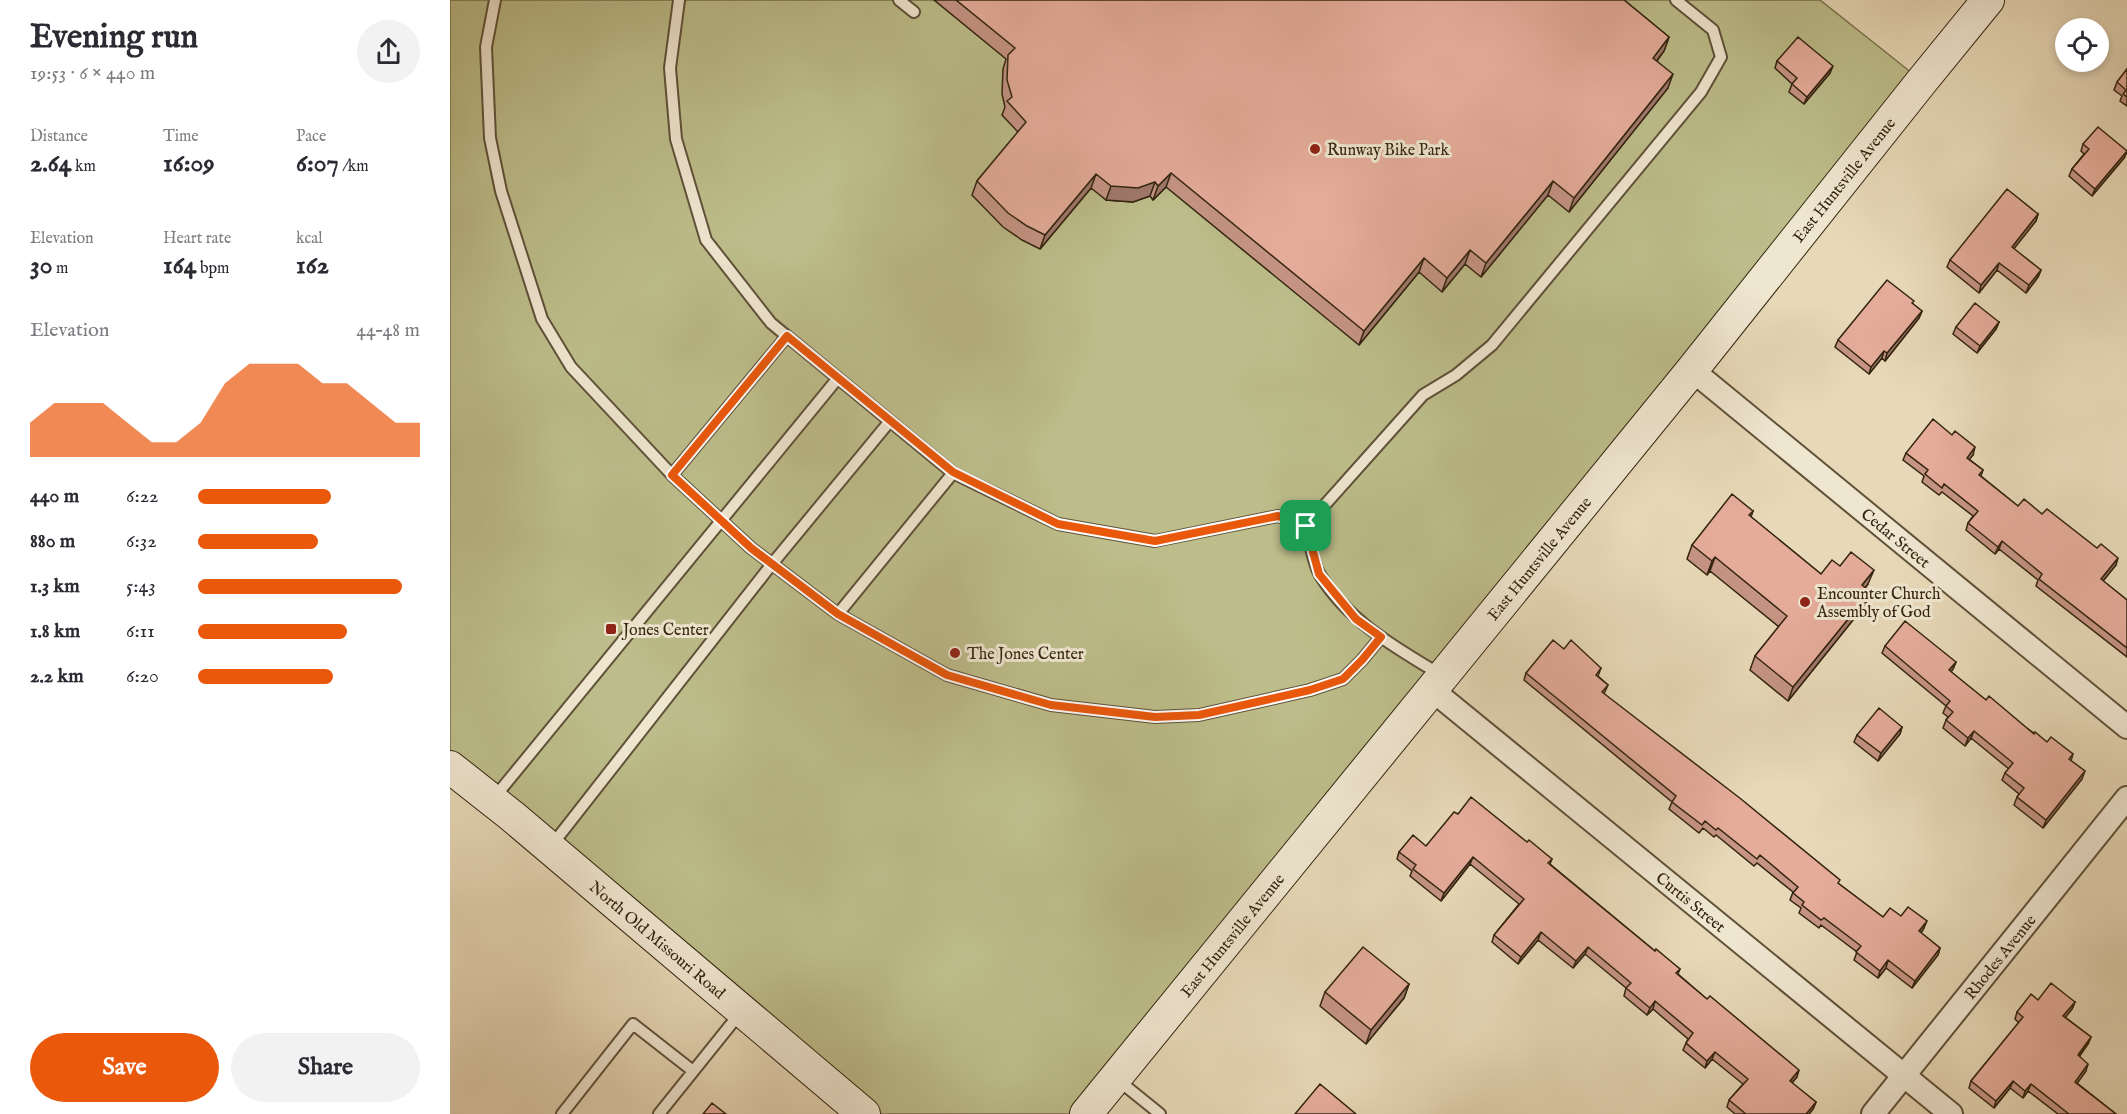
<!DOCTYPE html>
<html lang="en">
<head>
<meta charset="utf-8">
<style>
  :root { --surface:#fff; --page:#f2f2f3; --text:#2b2b33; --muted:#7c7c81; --accent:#ea580c }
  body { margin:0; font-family:"IM FELL English",serif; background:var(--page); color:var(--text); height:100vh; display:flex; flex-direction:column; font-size:22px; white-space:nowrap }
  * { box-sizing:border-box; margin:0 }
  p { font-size:20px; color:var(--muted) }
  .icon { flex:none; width:33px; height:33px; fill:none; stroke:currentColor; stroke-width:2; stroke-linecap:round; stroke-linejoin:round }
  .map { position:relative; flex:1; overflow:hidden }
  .details { display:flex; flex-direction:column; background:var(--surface); width:450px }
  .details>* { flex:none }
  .buttons { position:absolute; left:1605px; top:18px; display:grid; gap:12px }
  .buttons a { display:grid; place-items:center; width:54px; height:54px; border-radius:50%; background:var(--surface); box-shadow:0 3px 9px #0003; font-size:30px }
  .pin { position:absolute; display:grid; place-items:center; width:51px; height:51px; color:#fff; margin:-26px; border-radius:12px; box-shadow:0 3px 9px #0006 }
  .round { display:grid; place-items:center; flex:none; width:63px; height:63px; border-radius:32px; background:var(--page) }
  .overview { display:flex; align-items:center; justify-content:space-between; height:102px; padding:0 30px }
  h1 { font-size:33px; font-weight:800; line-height:45px }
  .metrics { display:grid; grid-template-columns:repeat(3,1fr); gap:9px; height:102px; padding:6px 30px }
  .metrics div { display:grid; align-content:center }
  .metrics b { font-size:26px; font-weight:800 }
  .metrics small { font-size:16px; font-weight:400 }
  .metrics p { font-size:16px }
  .chart { height:168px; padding:12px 30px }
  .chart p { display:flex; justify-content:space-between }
  .chart svg { width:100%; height:108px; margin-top:6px; fill:var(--accent); opacity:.7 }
  .primary-button { display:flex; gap:12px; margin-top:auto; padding:12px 30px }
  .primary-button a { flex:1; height:69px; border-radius:36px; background:var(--accent); color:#fff; font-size:24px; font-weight:800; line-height:69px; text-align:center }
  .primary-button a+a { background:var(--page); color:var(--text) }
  ul { padding:0 30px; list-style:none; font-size:20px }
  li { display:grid; grid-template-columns:96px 72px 1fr; align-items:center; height:45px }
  li i { height:15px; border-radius:8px; background:var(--accent) }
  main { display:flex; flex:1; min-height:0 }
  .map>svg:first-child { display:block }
  .green { fill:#bcbd8a; stroke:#78704c; stroke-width:1.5 }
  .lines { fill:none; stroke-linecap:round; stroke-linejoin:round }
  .service-casing { stroke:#605139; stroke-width:14 }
  .minor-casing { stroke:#605139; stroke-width:26 }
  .secondary-casing { stroke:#33240f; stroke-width:34 }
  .service { stroke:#efe6d0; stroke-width:10 }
  .minor { stroke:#efe6d0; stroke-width:22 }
  .secondary { stroke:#efe6d0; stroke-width:32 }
  .wall { fill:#c59484; stroke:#33240f; stroke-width:1.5 }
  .shaded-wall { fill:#a0786c; stroke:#33240f; stroke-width:1.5 }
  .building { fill:#e5ac9a; stroke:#33240f; stroke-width:1.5 }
  .route-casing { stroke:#fff; stroke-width:12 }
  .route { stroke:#ea580c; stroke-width:8 }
  .poi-dot { fill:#8f2418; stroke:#efe6d0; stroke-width:2 }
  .labels { text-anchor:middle; stroke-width:6; stroke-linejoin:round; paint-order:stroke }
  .poi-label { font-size:16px; fill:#33240f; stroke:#efe6d0; text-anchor:start }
  .street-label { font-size:16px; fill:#33240f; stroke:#efe6d0 }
</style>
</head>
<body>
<main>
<section class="details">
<div class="overview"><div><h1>Evening run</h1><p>19:53 · 6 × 440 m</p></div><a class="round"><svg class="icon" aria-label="share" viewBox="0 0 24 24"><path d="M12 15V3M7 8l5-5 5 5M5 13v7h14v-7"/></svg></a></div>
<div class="metrics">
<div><p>Distance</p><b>2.64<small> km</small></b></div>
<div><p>Time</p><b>16:09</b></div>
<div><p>Pace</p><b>6:07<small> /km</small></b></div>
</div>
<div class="metrics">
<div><p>Elevation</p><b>30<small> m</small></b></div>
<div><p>Heart rate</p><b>164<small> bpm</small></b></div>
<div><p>kcal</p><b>162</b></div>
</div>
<div class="chart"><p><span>Elevation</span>44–48 m</p>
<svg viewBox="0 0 160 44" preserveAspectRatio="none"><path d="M0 44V30L10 22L20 22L30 22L40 30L50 38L60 38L70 30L80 14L90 6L100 6L110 6L120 14L130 14L140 22L150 30L160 30V44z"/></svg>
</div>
<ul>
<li><b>440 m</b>6:22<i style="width:60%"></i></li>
<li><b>880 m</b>6:32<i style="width:54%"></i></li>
<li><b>1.3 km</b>5:43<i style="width:92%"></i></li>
<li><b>1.8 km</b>6:11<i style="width:67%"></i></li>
<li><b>2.2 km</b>6:20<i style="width:61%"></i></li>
</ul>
<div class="primary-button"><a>Save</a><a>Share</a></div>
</section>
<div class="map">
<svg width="1677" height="1114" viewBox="0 0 1677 1114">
  <rect width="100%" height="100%" fill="#e7d8b7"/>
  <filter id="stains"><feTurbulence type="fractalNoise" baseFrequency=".00333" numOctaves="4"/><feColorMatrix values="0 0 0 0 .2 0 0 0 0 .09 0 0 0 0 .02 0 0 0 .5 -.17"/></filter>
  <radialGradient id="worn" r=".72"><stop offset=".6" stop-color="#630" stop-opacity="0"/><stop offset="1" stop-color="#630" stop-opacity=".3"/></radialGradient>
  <path class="green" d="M0,0h1370l102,81 -836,1033h-222l-414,-347z"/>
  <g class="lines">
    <defs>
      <path id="service" d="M45,0l-9,47 4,91 11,53 41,128 29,48 101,108 79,73 87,66
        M229,0l-9,68 6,71 30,101 65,83 182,150
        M449,0l15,12
        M222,475l115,-139
        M856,526l-28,-10 -123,25 -97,-17 -105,-51 -115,141 109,61 104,30 104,12 44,-2 111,-25 33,-11 19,-19 19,-23
        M991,675c-45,-27 -93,-54 -121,-100 -7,-11 -10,-35 -14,-49l117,-131 33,-20 36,-30 209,-253 20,-35 -8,-27 -37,-30
        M44,798l344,-420
        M102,845l220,-281 118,-143
        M668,1080l42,34
        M112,1114l71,-90 60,47
        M209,1114l81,-101"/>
      <g id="minor">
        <path id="s1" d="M1242,370l435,357"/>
        <path id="s2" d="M981,689l520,425"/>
        <path id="s3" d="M1423,1114l254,-316"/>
      </g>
      <g id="secondary">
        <path id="s4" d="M0,767l62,49 352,298"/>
        <path id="s5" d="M636,1114l606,-744 230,-289 66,-81"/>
      </g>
    </defs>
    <use href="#service" class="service-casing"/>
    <use href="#minor" class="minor-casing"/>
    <use href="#secondary" class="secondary-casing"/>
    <use href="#service" class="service"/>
    <use href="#minor" class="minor"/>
    <use href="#secondary" class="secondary"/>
  </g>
  <path class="wall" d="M484,0h690l45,37 -5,14 -7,10 11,27 -99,124 -21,-17 -67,82 -16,-13 -23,28 -23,-20 -60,73 -193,-158 -13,13 -3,-4 -17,6 -27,-2 -15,-12 -51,61 -18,-9 -19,-13 -31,-32 5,-14 41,-49 -16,-17 3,-8 -3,-13 1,-25 3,-10z
    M1327,61l53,12 -26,31 -15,-12 3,-8 -17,-16z
    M1677,69v37l-7,-5 2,-5 -8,-6 3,-8z
    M1633,144l44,7 -3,7 -32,38 -23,-20 3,-7 12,-15 -3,-3z
    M1588,214l-2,7 -23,28 28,21 -3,7 -12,16 -29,-23 -18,23 -32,-26 3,-7z
    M1463,304l9,7 -3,7 -34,43 -3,-3 -13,16 -34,-27 3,-7z
    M1549,322l-3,7 -19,24 -24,-19 3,-7z
    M1456,453l67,2 -4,4 14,11 -2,6 37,30 24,8 74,51 -13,16 24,19v57l-91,-71 2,-6 -39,-31 -4,5 -29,-24 2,-7 5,-7 -31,-24 -3,3 -17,-13 2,-6 -21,-16z
    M1303,511l-2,6 70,57 19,-8 28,18 -3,4 5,4 -5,13 -77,96 -38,-31 5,-14 24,-29 -69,-56 -3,4 -20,-16 5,-14z
    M1435,646l71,16 -3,7 -2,3 35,28 61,42 26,12 -2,7 11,18 -39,49 -29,-23 3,-8 2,-3 -17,-14 3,-7 4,-4 -38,-31 -6,8 -22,-18 3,-8 2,-3 -5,-4 3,-7 -64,-53z
    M1114,649l37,19 -3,8 10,9 -4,9 235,190 44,33 18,-1 23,12 -3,5 19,15 -2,7 -26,33 -26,-20 -8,10 -24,-18 3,-8 -36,-27 -2,3 -20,-15 2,-5 -11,-8 3,-8 -36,-29 -3,3 -38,-31 -2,2 -11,-9 -4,5 -30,-24 3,-7 -148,-122 2,-7z
    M1452,727l-2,7 -22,27 -24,-19 3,-7z
    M1008,814l69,28 25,17 -2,5 105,87 25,18 -2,5 119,103 -5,6 24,19 -3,7 -4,5h-74l-8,-7 2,-7 14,-16 -31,-25 -7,9 -22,-18 3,-7 2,-4 -35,-30 -6,6 -23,-19 2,-8 -41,-34 -12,14 -35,-28 -20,24 -26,-22 2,-7 25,-31 -49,-40 -29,37 -31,-25 2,-5 -15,-12 2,-7 27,-6z
    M959,984l-5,14 -38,46 -46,-38 5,-14z
    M1588,1000l37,2 -3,7 -7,8 26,20 -3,7 -9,13 7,14 -9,12 39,31h-58l-30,-23 -5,7 -13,-10 -16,20 -25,-20 2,-7 48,-58 -4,-4 2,-7z"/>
  <path class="shaded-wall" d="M1219,37l-5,14 -16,21 5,-14z
    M1383,66l-3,7 -26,31 3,-7z
    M1223,74l-5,14 -99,124 5,-14z
    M1677,151l-3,7 -32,38 3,-7z
    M721,173l-5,14 -13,13 5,-14z
    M646,174l-5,14 -51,61 5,-14z
    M1103,181l-5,14 -67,82 5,-14z
    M705,182l-5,14 -17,6 -27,-2 5,-14z
    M1588,214l-2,7 -27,34 3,-8z
    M1020,250l-5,14 -23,28 5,-14z
    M974,258l-5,14 -60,73 5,-14z
    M1549,263l-2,7 -18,23 2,-8z
    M1591,270l-3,7 -12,16 3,-8z
    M1472,311l-3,7 -34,43 2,-8z
    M1549,322l-3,7 -19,24 3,-7z
    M1434,351l-2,7 -13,16 2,-7z
    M1525,447l-2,8 -8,10 2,-7z
    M1552,541l-3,8 -4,5 3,-7z
    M1265,557l-5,14 -3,4 5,-14z
    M1668,558l-2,7 -18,22 3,-8z
    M1424,570l-6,14 -11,15 5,-14z
    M1420,592l-5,13 -77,96 5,-14z
    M1506,662l-3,7 -6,9 2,-8z
    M1452,727l-2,7 -22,27 3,-8z
    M1524,731l-3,7 -6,8 3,-8z
    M1635,771l-3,8 -39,49 3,-8z
    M1023,857l-3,7 -29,37 3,-8z
    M1477,921l-3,7 -7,10 2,-7z
    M1091,932l-3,8 -20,24 3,-7z
    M1138,947l-3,7 -12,14 3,-7z
    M1490,948l-2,7 -26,33 3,-7z
    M1438,960l-2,8 -8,10 2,-7z
    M959,984l-5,14 -38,46 5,-14z
    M1205,1001l-2,8 -6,6 3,-7z
    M1625,1002l-3,7 -11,14 2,-7z
    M1641,1037l-3,7 -13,18 3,-7z
    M1265,1052l-3,7 -7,9 2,-7z
    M1638,1064l-2,7 -13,18 2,-7z
    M1349,1070l-2,7 -10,11 3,-7z
    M1563,1081l-3,7 -16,20 2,-7z
    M1581,1084l-3,7 -5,7 2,-7z
    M1366,1102l-3,7 -4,5h-3z"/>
  <path class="building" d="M506,0h668l45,37 -16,21 20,16 -99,124 -21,-17 -67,82 -16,-13 -23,28 -23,-20 -60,73 -193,-158 -13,13 -3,-4 -17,6 -27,-2 -15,-12 -51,61 -18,-9 -19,-13 -31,-32 49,-59 -19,-21 5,-4 -5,-17 1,-25 7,-7z
    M1348,37l35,29 -26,31 -15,-13 5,-6 -20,-17z
    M1677,69v28l-4,-3 3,-4 -9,-8z
    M1648,127l29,24 -32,38 -23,-20 17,-20 -6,-5z
    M1557,189l31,25 -26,33 29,23 -12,15 -30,-22 -18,22 -31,-25z
    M1437,280l27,21 -2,2 10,8 -35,42 -3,-2 -13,16 -33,-27z
    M1525,303l24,19 -19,24 -24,-19z
    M1483,419l19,16 3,-4 20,16 -8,11 16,12 -4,5 39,31 6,-7 18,15 5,-5 50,39 4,-4 17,14 -17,21 26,21v48l-88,-69 3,-5 -40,-33 -4,6 -30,-24 10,-12 -34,-27 -2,4 -17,-14 3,-4 -22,-17z
    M1282,494l21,17 -4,4 72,59 11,-14 8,6 11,-14 23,18 -12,15 8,7 -77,95 -38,-31 32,-40 -72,-59 -3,4 -20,-16z
    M1455,621l51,41 -7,8 37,30 3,-4 45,38 1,-2 12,10 4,-5 22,17 -4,5 16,12 -39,49 -29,-23 7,-9 -19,-15 8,-10 -39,-32 -6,7 -22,-18 7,-8 -7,-6 4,-5 -65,-55z
    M1103,640l11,9 7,-9 30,28 -5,7 12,10 -6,7 139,107 99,81 -2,3 45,34 7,-9 11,8 7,-9 19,14 -8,10 21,17 -25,33 -27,-21 -8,11 -24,-19 5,-6 -37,-28 -3,2 -19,-15 2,-3 -11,-9 5,-6 -38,-32 -3,4 -39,-31 -2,2 -11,-9 -3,4 -30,-23 4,-6 -150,-123z
    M1429,708l23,19 -21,26 -24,-18z
    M1021,797l56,45 2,-2 23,19 -4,4 107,88 1,-2 24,20 -4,4 31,26 3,-3 89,74 -9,11 26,21 -10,12h-60l-17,-14 19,-21 -33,-27 -8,9 -21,-18 7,-10 -38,-32 -5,7 -24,-20 5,-5 -43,-36 -12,14 -35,-29 -20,25 -27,-22 30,-36 -51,-42 -29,36 -31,-24 3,-4 -17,-13 14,-17 13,11 28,-34 4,2z
    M913,947l46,37 -38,46 -46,-38z
    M1601,983l24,19 -12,14 28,21 -13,18 10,9 -13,18 41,32h-47l-38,-30 -6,7 -12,-10 -17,20 -25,-20 52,-64 -6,-5 14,-18 7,6z
    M870,1084l36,30h-61z
    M262,1103l14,11h-23z"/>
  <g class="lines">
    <defs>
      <path id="route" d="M337,336l166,136 105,52 97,17 123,-25 28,10 13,48 37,45 25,18 -19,23 -19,19 -33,11 -111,25 -44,2 -104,-12 -104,-30 -109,-61 -87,-66 -79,-73z"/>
    </defs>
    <use href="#route" class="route-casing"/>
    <use href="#route" class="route"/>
  </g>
  <g class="poi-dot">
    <circle cx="865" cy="149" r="6"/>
    <circle cx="1355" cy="602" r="6"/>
    <rect x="155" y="623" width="12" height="12" rx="3"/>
    <circle cx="505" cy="653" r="6"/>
  </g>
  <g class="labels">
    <g class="poi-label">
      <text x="877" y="155">Runway Bike Park</text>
      <text x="1367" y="599">Encounter Church<tspan x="1367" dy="18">Assembly of God</tspan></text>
      <text x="173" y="635">Jones Center</text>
      <text x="517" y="659">The Jones Center</text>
    </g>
    <g class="street-label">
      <text dy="6" stroke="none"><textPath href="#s5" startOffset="1203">East Huntsville Avenue</textPath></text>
      <text dy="6" stroke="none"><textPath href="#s1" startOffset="264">Cedar Street</textPath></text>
      <text dy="6" stroke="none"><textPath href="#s5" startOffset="717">East Huntsville Avenue</textPath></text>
      <text dy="6" stroke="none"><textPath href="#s2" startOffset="336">Curtis Street</textPath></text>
      <text dy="6" stroke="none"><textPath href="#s5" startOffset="231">East Huntsville Avenue</textPath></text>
      <text dy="6" stroke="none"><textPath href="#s4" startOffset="270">North Old Missouri Road</textPath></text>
      <text dy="6" stroke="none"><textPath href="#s3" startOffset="202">Rhodes Avenue</textPath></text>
    </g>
  </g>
  <rect width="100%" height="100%" filter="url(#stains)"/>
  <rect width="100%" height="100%" fill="url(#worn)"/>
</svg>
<div class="buttons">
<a><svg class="icon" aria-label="locate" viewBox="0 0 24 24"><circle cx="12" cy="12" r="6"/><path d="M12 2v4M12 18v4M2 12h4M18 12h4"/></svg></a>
</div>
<div class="pin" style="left:856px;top:526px;background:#1e9e55"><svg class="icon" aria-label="arrive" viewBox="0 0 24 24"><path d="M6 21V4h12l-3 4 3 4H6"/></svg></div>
</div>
</main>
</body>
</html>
